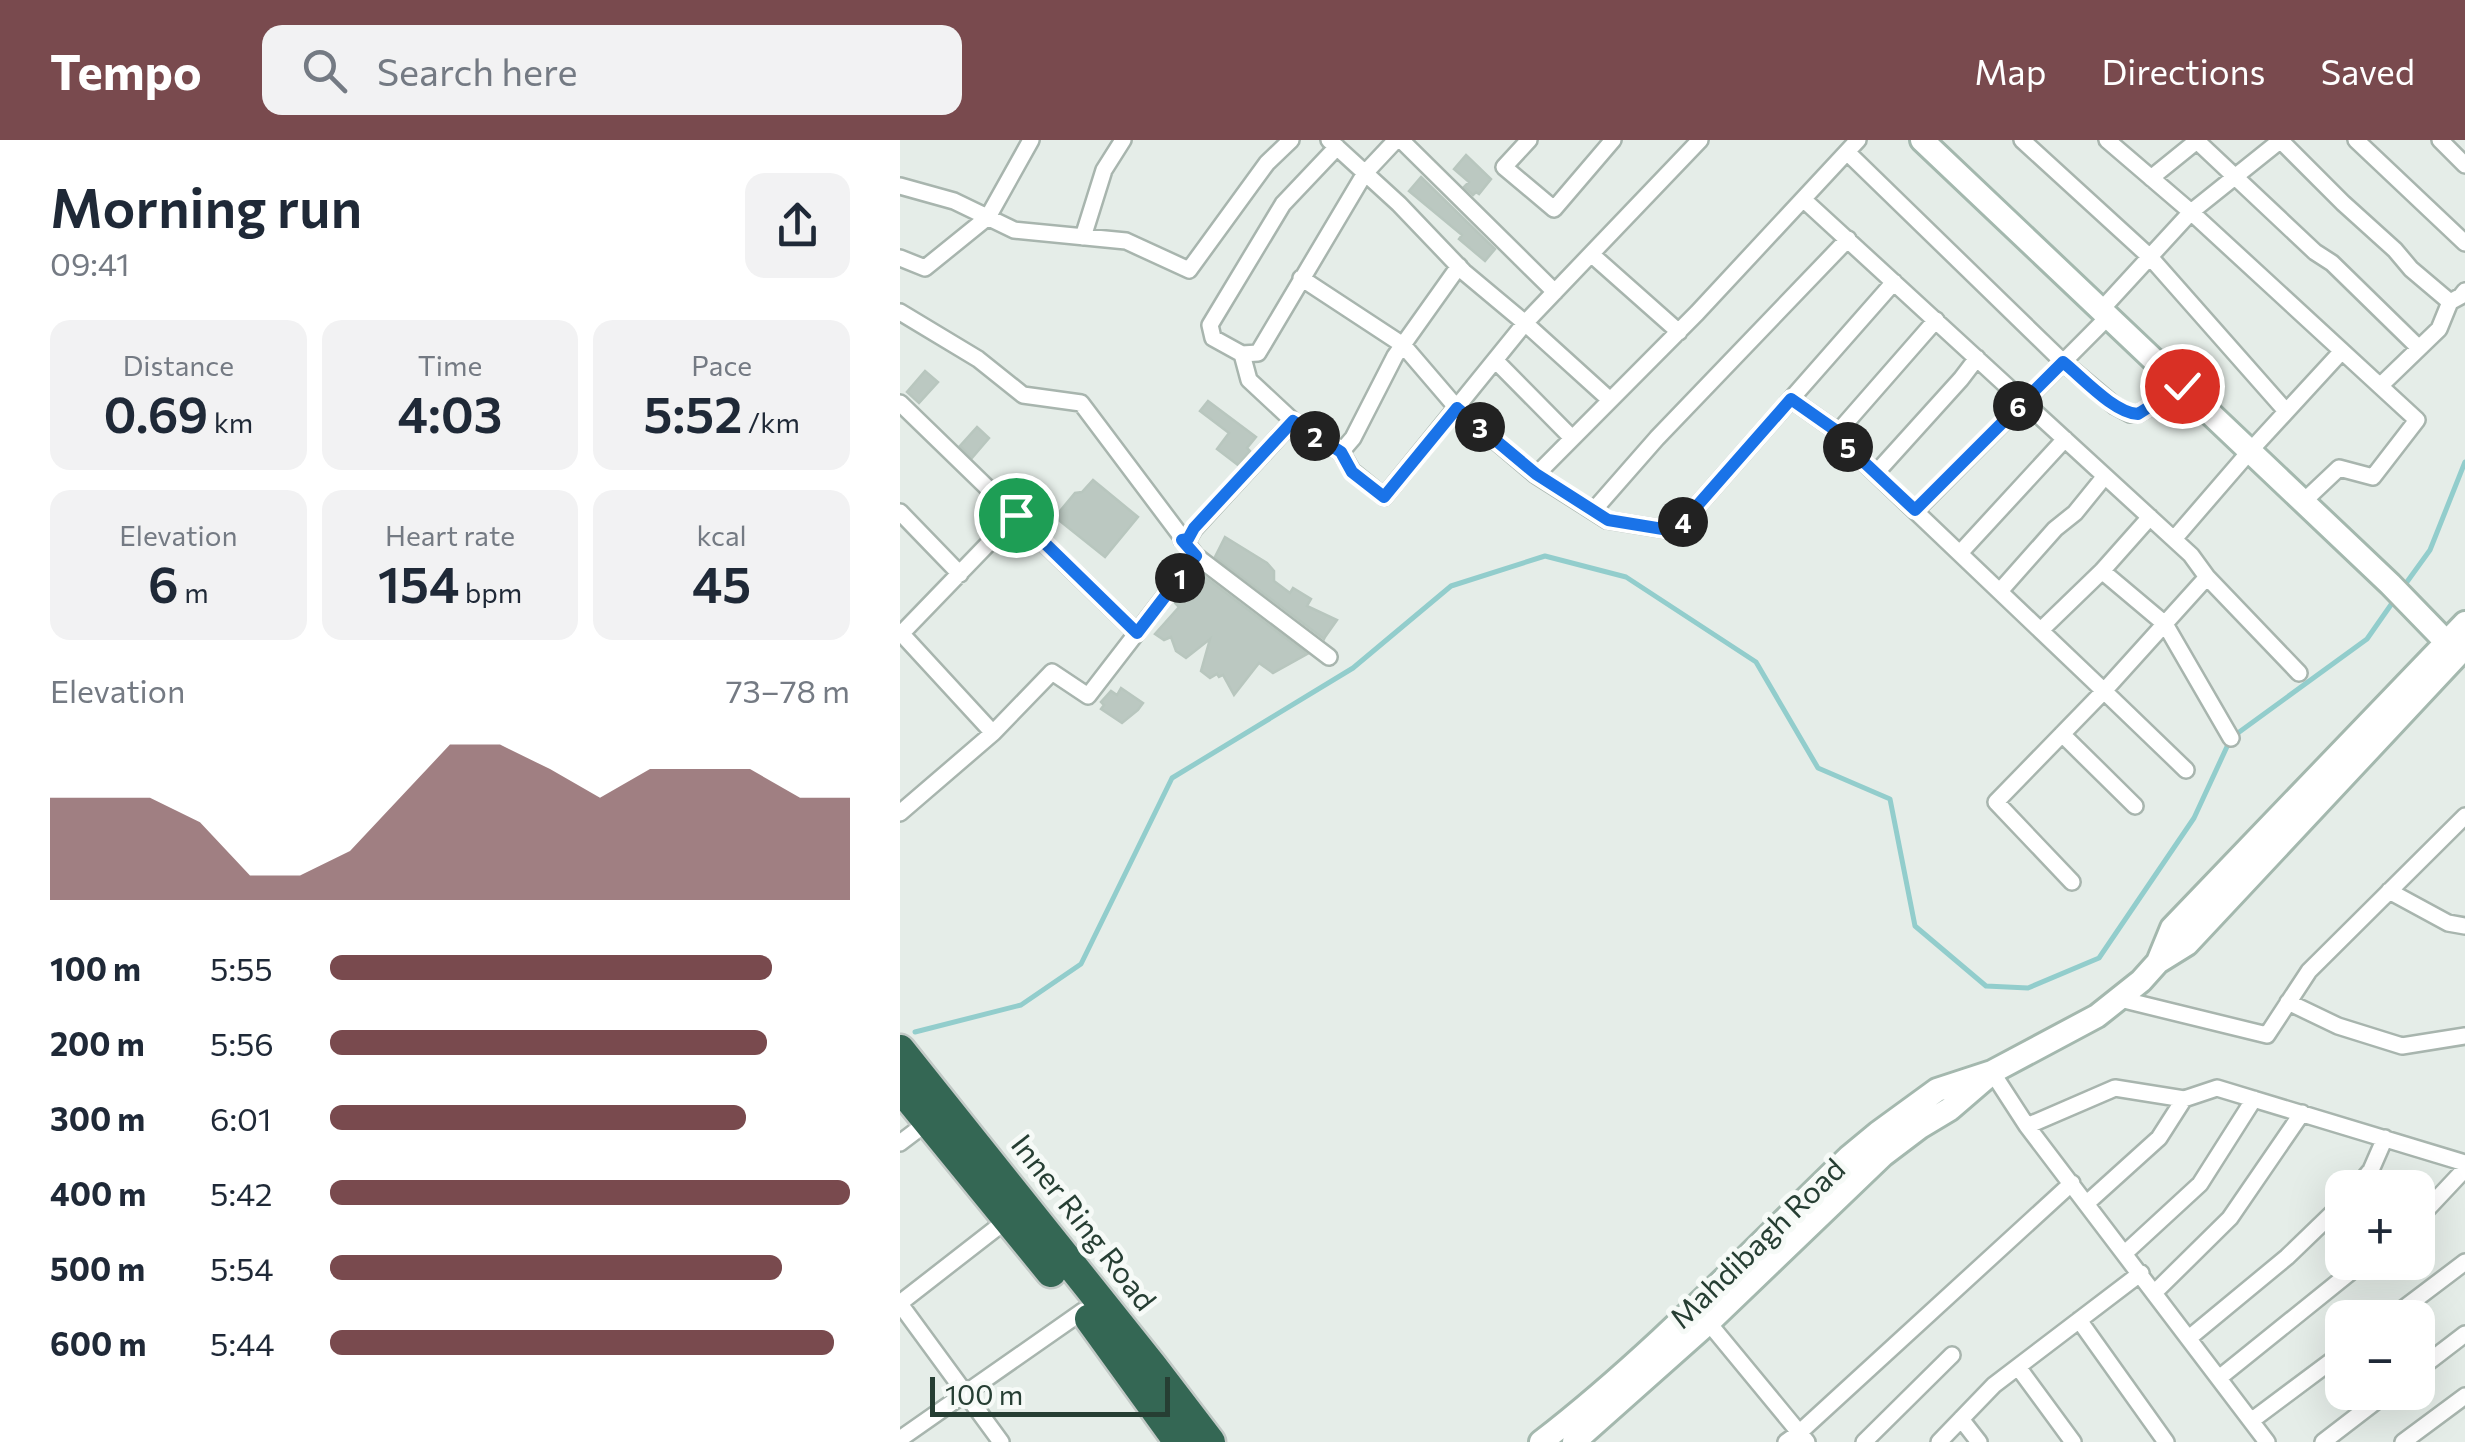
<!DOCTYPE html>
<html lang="en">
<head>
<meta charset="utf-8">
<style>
  :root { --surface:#fff; --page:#f2f2f3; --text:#1f2937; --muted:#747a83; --accent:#794a4e }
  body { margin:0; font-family:Commissioner,sans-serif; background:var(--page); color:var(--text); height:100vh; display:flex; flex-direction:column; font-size:38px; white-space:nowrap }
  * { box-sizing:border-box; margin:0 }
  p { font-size:32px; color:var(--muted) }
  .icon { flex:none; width:55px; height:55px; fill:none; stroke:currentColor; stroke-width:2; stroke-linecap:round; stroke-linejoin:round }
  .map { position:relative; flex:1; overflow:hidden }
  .drawer { display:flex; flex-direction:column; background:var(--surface); width:900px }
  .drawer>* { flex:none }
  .fabs { position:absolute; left:1425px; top:1030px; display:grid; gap:20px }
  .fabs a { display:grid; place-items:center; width:110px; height:110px; border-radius:20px; background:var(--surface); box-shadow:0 10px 40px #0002; font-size:50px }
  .scale { position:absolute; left:30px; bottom:25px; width:240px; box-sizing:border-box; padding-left:10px; border:5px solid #263e33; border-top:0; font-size:28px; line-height:35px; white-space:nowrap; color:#263e33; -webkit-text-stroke:8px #f6faf7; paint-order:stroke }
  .pin { position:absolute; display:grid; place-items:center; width:85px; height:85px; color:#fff; margin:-42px; border:5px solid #fff; border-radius:50%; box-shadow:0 2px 10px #0007 }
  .km { position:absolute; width:50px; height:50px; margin:-25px; border-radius:50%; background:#222; color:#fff; font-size:28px; line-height:50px; text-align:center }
  .round { display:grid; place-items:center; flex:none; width:105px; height:105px; border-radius:20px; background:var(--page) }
  .headline { display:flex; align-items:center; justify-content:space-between; height:170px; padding:0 50px }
  h1 { font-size:55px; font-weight:600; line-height:75px }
  .metrics { display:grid; grid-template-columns:repeat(3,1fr); gap:15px; height:170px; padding:10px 50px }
  .metrics div { display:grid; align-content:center; border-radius:20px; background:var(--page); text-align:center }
  .metrics b { font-size:50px; font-weight:600 }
  .metrics small { font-size:28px; font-weight:400 }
  .metrics p { font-size:28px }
  .chart { height:280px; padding:20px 50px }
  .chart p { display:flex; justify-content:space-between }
  .chart svg { width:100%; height:180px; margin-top:10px; fill:var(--accent); opacity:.7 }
  ul { padding:0 50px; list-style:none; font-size:32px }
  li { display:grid; grid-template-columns:160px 120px 1fr; align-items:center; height:75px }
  li i { height:25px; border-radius:12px; background:var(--accent) }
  header { display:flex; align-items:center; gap:60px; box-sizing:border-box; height:140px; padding:0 50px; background:var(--accent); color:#fff }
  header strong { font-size:48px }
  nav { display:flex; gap:55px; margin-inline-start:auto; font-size:35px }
  .search { width:700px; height:90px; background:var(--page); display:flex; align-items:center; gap:25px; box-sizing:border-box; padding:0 35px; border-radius:20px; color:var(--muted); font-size:38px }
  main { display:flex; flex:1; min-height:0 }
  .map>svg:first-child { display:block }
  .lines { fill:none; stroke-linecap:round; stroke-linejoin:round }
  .stream { stroke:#92cdcc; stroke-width:5 }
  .building { fill:#bbc8c1; stroke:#b8c6be; stroke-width:2.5 }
  .street-casing { stroke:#a8b5ae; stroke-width:20 }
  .secondary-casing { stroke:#a4b8ae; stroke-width:28 }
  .highway-casing { stroke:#c2c9c6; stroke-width:35 }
  .street { stroke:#fff; stroke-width:15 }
  .secondary { stroke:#fff; stroke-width:22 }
  .highway { stroke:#346754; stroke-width:30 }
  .route-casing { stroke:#fff; stroke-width:20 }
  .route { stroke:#1a73e8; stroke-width:12 }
  .labels { text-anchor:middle; stroke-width:10; stroke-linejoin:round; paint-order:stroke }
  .street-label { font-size:30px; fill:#263e33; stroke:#f6faf7 }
</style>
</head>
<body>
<header>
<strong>Tempo</strong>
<div class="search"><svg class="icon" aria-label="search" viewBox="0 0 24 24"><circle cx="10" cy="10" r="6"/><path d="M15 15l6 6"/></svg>Search here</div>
<nav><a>Map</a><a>Directions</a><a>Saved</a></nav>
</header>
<main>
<section class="drawer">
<div class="headline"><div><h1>Morning run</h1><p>09:41</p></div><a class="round"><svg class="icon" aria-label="share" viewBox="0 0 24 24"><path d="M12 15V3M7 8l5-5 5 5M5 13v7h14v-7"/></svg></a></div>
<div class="metrics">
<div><p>Distance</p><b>0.69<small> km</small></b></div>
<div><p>Time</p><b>4:03</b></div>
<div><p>Pace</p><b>5:52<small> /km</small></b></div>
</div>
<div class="metrics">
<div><p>Elevation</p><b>6<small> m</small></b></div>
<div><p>Heart rate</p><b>154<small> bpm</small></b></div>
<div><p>kcal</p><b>45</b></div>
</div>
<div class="chart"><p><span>Elevation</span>73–78 m</p>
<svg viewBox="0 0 160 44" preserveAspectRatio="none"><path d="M0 44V19L10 19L20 19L30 25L40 38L50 38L60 32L70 19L80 6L90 6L100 12L110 19L120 12L130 12L140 12L150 19L160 19V44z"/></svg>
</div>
<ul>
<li><b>100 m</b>5:55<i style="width:85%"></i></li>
<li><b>200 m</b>5:56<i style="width:84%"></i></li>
<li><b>300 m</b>6:01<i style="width:80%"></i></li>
<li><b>400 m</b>5:42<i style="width:100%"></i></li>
<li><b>500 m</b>5:54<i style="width:87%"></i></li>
<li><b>600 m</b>5:44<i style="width:97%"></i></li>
</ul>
</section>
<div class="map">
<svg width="1565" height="1302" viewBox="0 0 1565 1302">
  <rect width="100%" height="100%" fill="#e5ede8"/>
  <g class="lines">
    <path class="stream" d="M1504,446l26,-36 35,-88
      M15,892l106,-27 60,-41 91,-186 181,-110 98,-82 94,-30 81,21 130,85 62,106 72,31 25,127 71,60 42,2 71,-30 95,-140 37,-80 136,-99 28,-40"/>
  </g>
  <path class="building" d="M566,15l25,24 -12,15 -3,-2 -3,3 -9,-8 5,-5 -15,-13z
    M521,37l74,72 -10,12 -26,-22 3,-4 -53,-44z
    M25,231l13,11 -19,21 -12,-11z
    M308,261l48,36 -9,11 3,3 -12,14 -21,-16 12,-16 -29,-22z
    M77,287l12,11 -17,20 -12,-12z
    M193,340l45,37 -33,40 -50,-40 20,-24 7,-1z
    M325,397l42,26 7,8v10l16,12 3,-5 18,11 -4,7 30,14 -12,17 -1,2 -109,-82z
    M296,437l7,4 2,-4 102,77 -34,19 -14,-10 -25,32 -11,-20 -4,2 -2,-3 -7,4 -9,-7 9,-32 -24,19 -10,-7 -5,-14 -7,3 -9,-6 24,-27 -4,-4z
    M221,548l22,15 -5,7 -16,13 -21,-14 3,-4 -3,-3 10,-11 6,4z"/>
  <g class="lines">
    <defs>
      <path id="street" d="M429,0l70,64 65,68 61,51 175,-183
        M501,0l154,152
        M629,0l-25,27 50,42 59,-69
        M1122,0l128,117 136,154
        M1207,0l84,72 226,208 -44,57 -34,-9 -36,34
        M1380,0l63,63 52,47 16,19 39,33
        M1456,0l109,103
        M1540,0l25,25
        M1297,1l118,111 17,11 87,85
        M437,7l-54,57 -73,121 3,13 29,16 16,-1 107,-180 31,-33
        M947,12l216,210 52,44 15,8h8l44,-27
        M1251,38l47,-38
        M0,46l54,15 60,29 112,11 63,29 78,-107 24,-23
        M903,59l388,356 16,22 -103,114 -255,-243 -11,-16 98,-112
        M183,97l21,-67 19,-30
        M691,114l88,78
        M0,118l25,10 63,-51 43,-77
        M401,138l102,67 54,63 79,67 161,-162 161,-173
        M1201,170l90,-98 90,-72
        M0,172l78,47 45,36 58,8 115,153 133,101
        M342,214l7,26 44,41 48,31 11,19 32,26 141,-174 85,77
        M595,220l77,78
        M1480,246l59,-57 11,-27 11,-6 4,-5
        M891,259l47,33
        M0,263l237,230
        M441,312l12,-14 42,-82 64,-90
        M976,333l85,-94 16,-21
        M636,335l71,45 68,11 219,-249
        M693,371l64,-73 191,-199
        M1015,371l193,-194
        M0,372l60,62
        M1274,399l76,-88 92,-100
        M282,400l6,-1 6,-10 99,-108
        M1060,413l105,-114
        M1202,431l63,53 66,114
        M1307,437l92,96
        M1100,451l55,-62 20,-16 30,-37
        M1141,490l61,-59 48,-54
        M0,492l93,101
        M0,495l116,-120
        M1162,594l73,72
        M0,673l93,-80 59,-61 36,24 108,-140
        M1172,742l-76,-80 108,-111 82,79
        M1489,751l59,32 17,3
        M1220,859l147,36 42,-64 156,-155
        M1388,862l50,24 64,20 63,-10
        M1092,932l35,54 240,316
        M1127,986l88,-38 69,11 33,-11 248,75
        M0,1003l29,-22
        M1456,1048l15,-18 14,-32
        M1187,1063l72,-65 25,-39
        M1518,1079l47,-50
        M1225,1113l75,-69 54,-85
        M1255,1152l75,-74 72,-105
        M0,1163l108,-84
        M0,1164l101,138
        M803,1176l104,126
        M1491,1178l74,-56
        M1179,1180l87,122
        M1289,1198l98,-81 55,-53
        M1118,1227l55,75
        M1518,1230l47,-36
        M1319,1238l144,-116
        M1061,1279l18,23
        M1351,1281l91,-68
        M0,1299l183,-128
        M886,1302l14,-10 272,-249
        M964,1302l88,-87
        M1039,1302l55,-57 147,-112
        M1423,1302l65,-50
        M1503,1302l62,-46"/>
      <path id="secondary" d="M1022,0l468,444 68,70
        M1258,822l14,-34 293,-305
        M641,1302c109,-84 208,-189 308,-285l29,-24 59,-43 55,-18 105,-56 44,-35 17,-19 29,-18 278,-297
        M674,1302l135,-120 174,-167 37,-28 30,-18 36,-31"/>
      <path id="highway" d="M0,910l252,316 58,76
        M0,947l151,185
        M190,1179l89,123"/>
    </defs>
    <use href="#street" class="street-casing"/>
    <use href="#secondary" class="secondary-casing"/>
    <use href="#highway" class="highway-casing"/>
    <use href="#street" class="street"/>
    <use href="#secondary" class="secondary"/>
    <use href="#highway" class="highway"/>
  </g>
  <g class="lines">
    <defs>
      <path id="route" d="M116,375l121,118 59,-77 -14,-16 6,-1 6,-11 99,-107 48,31 11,20 32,25 73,-89 79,66 72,46 67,11 116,-132 47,33 11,16 66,62 148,-148c19,15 51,51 75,52l44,-28"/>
    </defs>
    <use href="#route" class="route-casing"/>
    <use href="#route" class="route"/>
  </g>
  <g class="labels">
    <g class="street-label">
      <text transform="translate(183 1083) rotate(52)" y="10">Inner Ring Road</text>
      <text transform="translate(858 1104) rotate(-44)" y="10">Mahdibagh Road</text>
    </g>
  </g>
</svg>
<div class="fabs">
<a>+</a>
<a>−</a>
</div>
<div class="scale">100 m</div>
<div class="pin" style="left:116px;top:375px;background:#1e9e55"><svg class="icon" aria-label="arrive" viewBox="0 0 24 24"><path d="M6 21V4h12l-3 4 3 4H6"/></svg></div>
<div class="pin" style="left:1282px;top:246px;background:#d93025"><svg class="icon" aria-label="check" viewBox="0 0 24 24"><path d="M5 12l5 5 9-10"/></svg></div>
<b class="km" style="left:280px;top:438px">1</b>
<b class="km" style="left:415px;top:296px">2</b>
<b class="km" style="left:580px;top:287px">3</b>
<b class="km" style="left:783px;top:382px">4</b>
<b class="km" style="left:948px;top:307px">5</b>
<b class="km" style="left:1118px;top:266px">6</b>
</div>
</main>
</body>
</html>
